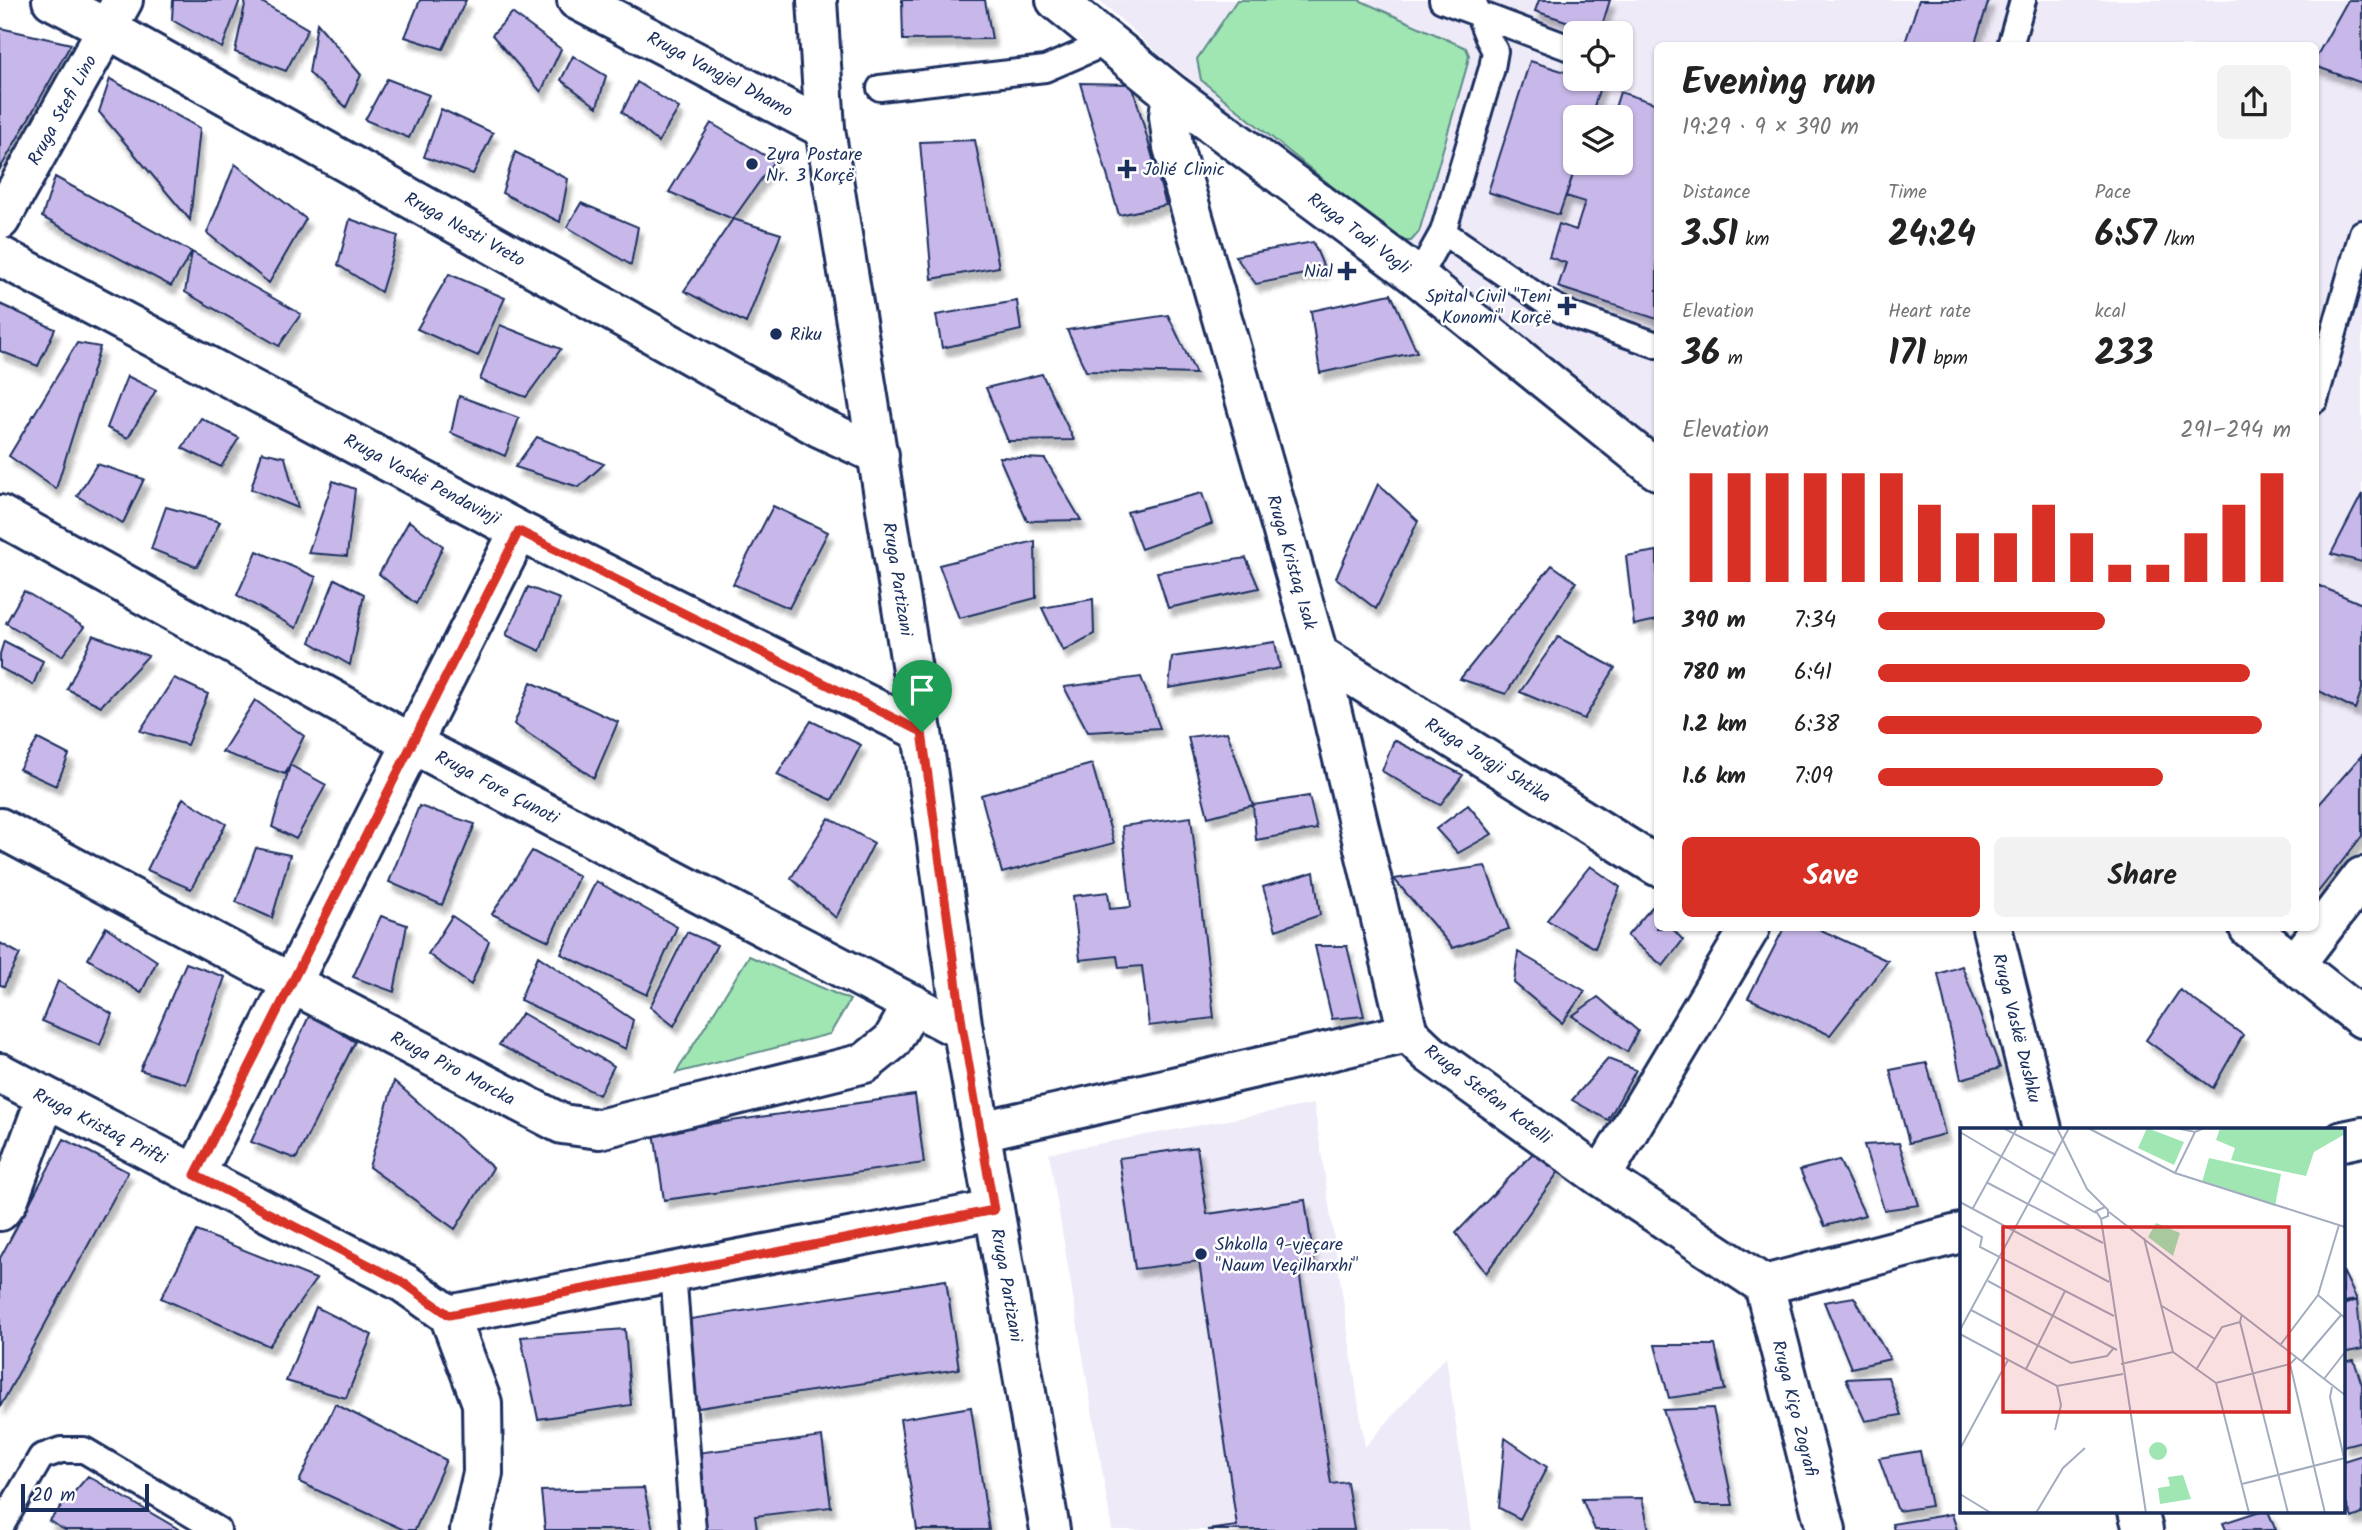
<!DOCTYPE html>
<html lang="en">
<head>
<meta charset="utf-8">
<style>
  :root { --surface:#fff; --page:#f2f2f2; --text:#222; --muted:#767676; --accent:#d93025 }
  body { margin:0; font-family:Kalam,sans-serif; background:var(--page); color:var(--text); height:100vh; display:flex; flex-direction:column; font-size:26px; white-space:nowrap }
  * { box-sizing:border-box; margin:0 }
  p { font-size:23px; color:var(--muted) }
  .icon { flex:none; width:38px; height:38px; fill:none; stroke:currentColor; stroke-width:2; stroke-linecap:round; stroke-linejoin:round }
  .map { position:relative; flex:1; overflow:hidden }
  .panel { position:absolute; left:1654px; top:42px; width:665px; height:889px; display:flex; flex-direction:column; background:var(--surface); border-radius:10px; box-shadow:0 2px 5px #0004 }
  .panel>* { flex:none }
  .controls { position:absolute; left:1563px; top:21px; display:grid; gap:14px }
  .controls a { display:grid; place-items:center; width:70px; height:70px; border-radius:10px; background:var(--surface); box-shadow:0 2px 5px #0004; font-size:35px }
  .scale { position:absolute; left:21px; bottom:18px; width:128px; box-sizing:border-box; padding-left:7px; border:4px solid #1b2f5e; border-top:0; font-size:19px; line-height:24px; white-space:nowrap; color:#1b2f5e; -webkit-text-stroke:5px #fff; paint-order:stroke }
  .pin { position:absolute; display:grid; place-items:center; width:60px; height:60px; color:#fff; margin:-72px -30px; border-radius:50% 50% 50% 0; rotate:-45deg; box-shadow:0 0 7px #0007 }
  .pin .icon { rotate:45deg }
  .round { display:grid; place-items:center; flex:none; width:74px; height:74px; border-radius:10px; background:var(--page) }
  .headline { display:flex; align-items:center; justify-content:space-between; height:119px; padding:0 28px }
  h1 { font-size:38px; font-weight:800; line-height:52px }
  .stats { display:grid; grid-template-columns:repeat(3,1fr); gap:10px; height:119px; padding:7px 28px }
  .stats div { display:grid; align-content:center }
  .stats b { font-size:35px; font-weight:800 }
  .stats small { font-size:19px; font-weight:400 }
  .stats p { font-size:19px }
  .chart { height:196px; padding:14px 28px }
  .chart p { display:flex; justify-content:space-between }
  .chart svg { width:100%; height:126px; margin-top:7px; stroke:var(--accent); stroke-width:6 }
  .button { display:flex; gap:14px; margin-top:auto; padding:14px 28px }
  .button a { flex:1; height:80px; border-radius:10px; background:var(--accent); color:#fff; font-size:28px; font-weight:800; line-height:80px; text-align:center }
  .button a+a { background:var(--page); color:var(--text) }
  ul { padding:0 28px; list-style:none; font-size:23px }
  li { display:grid; grid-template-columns:112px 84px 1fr; align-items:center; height:52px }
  li i { height:18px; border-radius:9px; background:var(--accent) }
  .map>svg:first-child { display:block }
  .built { fill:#eeeaf8; fill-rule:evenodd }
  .green { fill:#a0e6b3; stroke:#5e8a88; stroke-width:2 }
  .building { fill:#c8b8e9; stroke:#1b2f5e; stroke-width:2; filter:url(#shadow) }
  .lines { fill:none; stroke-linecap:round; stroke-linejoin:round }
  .lane-casing { stroke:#1b2f5e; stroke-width:30 }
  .street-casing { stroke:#1b2f5e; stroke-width:44 }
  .secondary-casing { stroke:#1b2f5e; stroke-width:44 }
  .lane { stroke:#fff; stroke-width:24 }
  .street { stroke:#fff; stroke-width:38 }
  .secondary { stroke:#fff; stroke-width:38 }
  .route-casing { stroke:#fff; stroke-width:14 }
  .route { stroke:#d93025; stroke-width:9 }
  .poi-dot { fill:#1b2f5e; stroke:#fff; stroke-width:2.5 }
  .labels { text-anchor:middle; stroke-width:5; stroke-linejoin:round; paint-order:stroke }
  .street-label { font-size:18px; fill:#1b2f5e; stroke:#fff }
  .poi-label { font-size:18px; fill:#1b2f5e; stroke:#fff; text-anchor:start }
  .inset-road { fill:none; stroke:#a4acbf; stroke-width:2 }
  .view { fill:#d62828; fill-opacity:0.15; stroke:#d62828; stroke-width:3.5 }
  .inset-edge { fill:none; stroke:#1b2f5e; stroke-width:3.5 }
</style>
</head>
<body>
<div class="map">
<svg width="2362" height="1530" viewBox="0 0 2362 1530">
  <defs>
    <filter id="shadow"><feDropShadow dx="4.5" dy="8" stdDeviation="2" flood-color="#0004"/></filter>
  </defs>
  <rect width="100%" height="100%" fill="#fff"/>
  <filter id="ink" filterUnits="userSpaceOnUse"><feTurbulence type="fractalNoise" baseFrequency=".0143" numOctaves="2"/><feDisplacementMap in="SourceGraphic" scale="14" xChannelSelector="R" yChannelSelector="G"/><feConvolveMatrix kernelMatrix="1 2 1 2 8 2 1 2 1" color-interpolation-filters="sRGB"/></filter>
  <g filter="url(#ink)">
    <path class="built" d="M1099,0h1263v836l-47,59v-849h-658v404l-497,-395zM1575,33h45v46h-45zM1575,117h45v46h-45z
      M1314,1104l51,343 81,-91 25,174h-359l-63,-377z"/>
    <path class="green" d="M1237,0h122l107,48 3,7 -2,11 -48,166 -8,9h-9l-14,-9 -187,-152 -4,-21z
      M749,956l101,44 -20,34 -154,39z"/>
    <path class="building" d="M173,0h67l-18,48 -50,-28z
      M246,0h12l50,29 -22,42 -51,-19z
      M420,0h46l-23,49 -38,-12z
      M902,0h83l7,39 -89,1z
      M1539,0h71l-10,32 -65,-21z
      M1919,0h70l-15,46h-70z
      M2348,0h14v83l-47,-17v-7z
      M512,13l49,36 -20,43 -49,-57z
      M317,23l44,52 -15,32 -37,-34z
      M0,28l71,16 -71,125z
      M573,56l33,20 -9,31 -36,-27z
      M1530,61l45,14v4h12l14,4 -10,34h-16l2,46 -18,52 -71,-23z
      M110,79l90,49 -10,92 -91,-108z
      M387,79l42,16 -20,43 -44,-18z
      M637,82l42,26 -21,34 -36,-30z
      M1080,83l52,1 34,121 -47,10z
      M1620,92l37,12v215l-99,-32 8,-24 -17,-6 10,-33 17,6 9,-28 -19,-6 11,-33h43v-46h-8z
      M441,109l52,24 -20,41 -49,-17z
      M711,123l63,38 -41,58 -64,-27z
      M975,140l24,127 -67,12 -12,-137z
      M515,152l53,27 -8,43 -58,-29z
      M235,164l71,55 -37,64 -62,-50z
      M55,177l137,75 -21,34 -129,-69z
      M581,203l57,24 -7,38 -64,-38z
      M350,219l48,17 -17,56 -43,-27z
      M733,219l48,15 -35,89 -62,-32z
      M1313,242l12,28 -69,14 -21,-28z
      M192,252l109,62 -22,32 -94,-54z
      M449,274l56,24 -27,58 -61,-27z
      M1391,294l26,58 -97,21 -9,-62z
      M1017,301l4,29 -79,18 -6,-33z
      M0,304l55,25 -17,37 -38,-15z
      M1168,315l28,59 -110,-3 -19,-41z
      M500,325l61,24 -35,48 -46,-17z
      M77,343l23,4 -44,142 -47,-33z
      M1042,374l32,66 -66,1 -22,-53z
      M127,376l29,14 -28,48 -21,-10z
      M459,396l60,22 -14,38 -54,-23z
      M201,418l38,20 -18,29 -39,-19z
      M537,437l67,27 -25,23 -64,-20z
      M262,452l23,5 13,51 -47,-19z
      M999,457l46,2 36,61 -54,1z
      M97,464l47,15 -21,44 -46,-27z
      M333,481l22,8 -8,67 -39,-3z
      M1378,484l40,37 -42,88 -40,-31z
      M1202,493l10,31 -71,25 -14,-37z
      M2362,494v68l-31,-8z
      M773,506l55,26 -39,76 -56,-24z
      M166,507l54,15 -23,45 -46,-18z
      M409,521l34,25 -27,58 -37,-30z
      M1035,541l1,57 -77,20 -20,-53z
      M257,551l59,26 -20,51 -59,-33z
      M1657,551v69l-23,5 -8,-69z
      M1246,558l13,30 -91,20 -11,-36z
      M1552,565l24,17 -70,112 -46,-15z
      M335,579l29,15 -14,71 -40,-23z
      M2315,584l47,20v85l-7,20 -40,-20z
      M528,587l32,12 -20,52 -34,-16z
      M24,591l60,36 -22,29 -56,-33z
      M1093,599l1,35 -31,17 -21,-43z
      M93,635l55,21 -47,50 -34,-17z
      M1558,637l57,31 -31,51 -64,-27z
      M4,641l39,20 -10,24 -33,-17v-14z
      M1275,642l5,26 -111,20 3,-31z
      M1141,677l19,51 -72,4 -24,-45z
      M174,678l34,16 -21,51 -47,-14z
      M531,682l87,40 -24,56 -80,-54z
      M255,700l49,36 -19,38 -63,-22z
      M811,721l50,24 -29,55 -55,-25z
      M1227,732l26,73 -45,12 -20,-80z
      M38,739l31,16 -13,31 -37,-17z
      M1394,740l69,35 -23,30 -58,-34z
      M2362,755v81l-44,56 -3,-3v-80z
      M1092,764l22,79 -112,30 -21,-78z
      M290,765l36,20 -30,54 -24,-12z
      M1309,796l8,33 -61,11 -3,-35z
      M183,798l43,26 -35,65 -44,-19z
      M1468,805l24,29 -34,19 -22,-24z
      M419,806l56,18 -33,81 -53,-23z
      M1191,817l23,201 -65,8 -7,-60 -23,2 -2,-12 -37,4 -7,-64 35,-4 2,17 21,-2 -9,-81z
      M829,818l45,25 -38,75 -45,-40z
      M256,848l34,7 -18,63 -36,-16z
      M532,851l47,25 -30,65 -57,-27z
      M1485,866l24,63 -56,19 -59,-69z
      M1590,866l30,21 -25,61 -48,-28z
      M1314,872l6,43 -44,15 -13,-43z
      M596,881l81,46 -30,68 -86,-41z
      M1652,907l5,5v16h15l11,12 -20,26 -36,-30z
      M381,916l26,9 -13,67 -41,-15z
      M452,916l37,25 -18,44 -43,-31z
      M106,927l51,34 -16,32 -53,-34z
      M1784,928h33l71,33 -58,74 -82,-37z
      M687,932l30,13 -43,81 -24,-19z
      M0,943l20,11 -16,32 -4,-1z
      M1315,946h32l17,70 -32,3z
      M1518,952l67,39 -23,32 -48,-40z
      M538,956l95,64 -7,29 -106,-49z
      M186,963l39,14 -39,107 -46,-14z
      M1962,966l38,102 -39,11 -23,-105z
      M58,981l54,33 -12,31 -58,-24z
      M2180,990l63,45 -30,53 -67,-48z
      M1598,997l40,34 -11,21 -55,-36z
      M522,1013l92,53 -15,29 -100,-50z
      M310,1014l45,28 -59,117 -45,-17z
      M1608,1059l28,11 -28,50 -36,-20z
      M1927,1063l18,71 -36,9 -19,-73z
      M394,1081l99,87 -38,61 -86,-62z
      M915,1095l9,68 -260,37 -10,-68z
      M64,1139l64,33 -128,235v-149z
      M1899,1143l20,62 -35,5 -20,-65z
      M1197,1147l10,67 98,-14 9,62 -16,2 33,220 16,-2 7,48h-147l30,-4 -38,-265 -64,8 -16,-111z
      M1534,1152l28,15 -76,106 -30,-40z
      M1839,1160l26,55 -40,11 -25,-56z
      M197,1231l119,48 -47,67 -108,-48z
      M2343,1271l14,29 -14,2z
      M946,1280l13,89 -261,39 -14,-88z
      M1854,1297l36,62 -39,9 -27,-66z
      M2357,1300l5,49 -19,4v-48z
      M316,1307l56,28 -26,63 -60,-17z
      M625,1329l6,76 -93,14 -17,-82z
      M1655,1345h60l10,45 -56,8z
      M2354,1360l8,25v56l-19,5v-84z
      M1888,1377l13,38 -36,6 -19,-42z
      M335,1404l111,56 -31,70h-11l-105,-48z
      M971,1407l18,123h-72l-17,-111z
      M1713,1408l20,97h-37l-33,-95z
      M822,1437l9,70 -76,9 2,14h-51l-10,-77z
      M1505,1438l42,29 -27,52 -21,-11z
      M1920,1451l11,55 -33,5 -19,-53z
      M2362,1455v59l-10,4 -9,-22v-35z
      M88,1476l92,54h-115l-16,-9z
      M644,1488l9,42h-108l-4,-39z
      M1642,1498l7,32h-54l-13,-31z
      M2260,1511h8l8,19h-50l-3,-7z
      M1952,1514l5,16h-63l-2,-6z"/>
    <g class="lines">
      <defs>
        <path id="lane" d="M1442,0l133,50
          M2010,46l13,-46
          M880,88l165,-19 63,-27
          M1443,232l101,69 29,15 84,29
          M1418,277l25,-45 49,-164 3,-17 -7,-13 -15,-38
          M2315,400l47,-167
          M673,1272l20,258
          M0,1528l41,-71 20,-7h23l134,80"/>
        <path id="street" d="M52,0l56,29 711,398 60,28
          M577,0l248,129
          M1056,0l116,94 246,183 239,193
          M1172,94l-3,22 4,31 145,507 90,379
          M0,220l123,-220
          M0,256l519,275 403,201
          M0,515l411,228 552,288
          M1318,654l339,212
          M0,828l291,155 271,141 37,5 266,-66 27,-22 21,-37
          M1992,928l50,201
          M2249,928l113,90
          M2296,963l66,-86
          M0,1073l404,210 45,32 545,-105
          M981,1131l427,-98 22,21 171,123 163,108 197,-52
          M2343,1141l19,-4
          M195,1175l324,-644
          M1601,1177l149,-249
          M0,1211l8,-10 38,-103
          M1764,1285l62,245
          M449,1315l33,88 1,70 -13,57
          M2138,1511l5,19"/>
        <path id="secondary" d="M817,0l8,129 97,603 41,299 87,499"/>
      </defs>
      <use href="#lane" class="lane-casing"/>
      <use href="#street" class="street-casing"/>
      <use href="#secondary" class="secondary-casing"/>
      <use href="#lane" class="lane"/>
      <use href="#street" class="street"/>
      <use href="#secondary" class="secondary"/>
    </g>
  </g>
  <g class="lines" filter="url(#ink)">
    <defs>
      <path id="route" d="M519,531l403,201 41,299 31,179 -545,105 -45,-32 -209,-108z"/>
    </defs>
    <use href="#route" class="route-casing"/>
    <use href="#route" class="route"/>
  </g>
  <g class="poi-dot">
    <circle cx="752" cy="164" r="7"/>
    <path d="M1123.5 158.5h7v7h7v7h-7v7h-7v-7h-7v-7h7z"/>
    <path d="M1343.5 260.5h7v7h7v7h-7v7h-7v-7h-7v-7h7z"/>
    <path d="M1563.5 295.5h7v7h7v7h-7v7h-7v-7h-7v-7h7z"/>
    <circle cx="776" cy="334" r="7"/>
    <circle cx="1201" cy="1254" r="7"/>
  </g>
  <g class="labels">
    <g class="street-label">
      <text transform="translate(720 74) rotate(28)" y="6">Rruga Vangjel Dhamo</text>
      <text transform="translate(62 110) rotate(-61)" y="6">Rruga Stefi Lino</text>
      <text transform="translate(465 229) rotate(29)" y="6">Rruga Nesti Vreto</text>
      <text transform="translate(1359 233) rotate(37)" y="6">Rruga Todi Vogli</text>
      <text transform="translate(422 479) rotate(28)" y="6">Rruga Vaskë Pendavinji</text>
      <text transform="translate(1292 562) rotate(74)" y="6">Rruga Kristaq Isak</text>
      <text transform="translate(898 579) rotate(81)" y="6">Rruga Partizani</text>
      <text transform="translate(1488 760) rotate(32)" y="6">Rruga Jorgji Shtika</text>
      <text transform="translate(497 787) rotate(28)" y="6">Rruga Fore Çunoti</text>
      <text transform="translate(2017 1028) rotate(76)" y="6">Rruga Vaskë Dushku</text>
      <text transform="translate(453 1068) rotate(28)" y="6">Rruga Piro Morcka</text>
      <text transform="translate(1488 1094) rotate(37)" y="6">Rruga Stefan Kotelli</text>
      <text transform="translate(100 1126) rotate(27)" y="6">Rruga Kristaq Prifti</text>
      <text transform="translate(1007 1285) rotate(80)" y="6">Rruga Partizani</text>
      <text transform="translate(1795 1408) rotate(76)" y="6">Rruga Kiço Zografi</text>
    </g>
    <g class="poi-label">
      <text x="766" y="160">Zyra Postare<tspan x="766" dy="21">Nr. 3 Korçë</tspan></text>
      <text x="1143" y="175">Jolié Clinic</text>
      <text x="1333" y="277" text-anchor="end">Nial</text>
      <text x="1551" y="302" text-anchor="end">Spital Civil "Teni<tspan x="1551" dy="21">Konomi" Korçë</tspan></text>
      <text x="790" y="340">Riku</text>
      <text x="1215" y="1250">Shkolla 9-vjeçare<tspan x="1215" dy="21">"Naum Veqilharxhi"</tspan></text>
    </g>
  </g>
  <g transform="translate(1960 1128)">
    <rect width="385" height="385" fill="#fff"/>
    <path d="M187,0l37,14 -10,23 -36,-17zM260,0h125v6l-31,18 -8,24 -75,-16 4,-12 -19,-8zM249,30l72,16 -6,32 -73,-24zM196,95l24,10 -7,23 -25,-19zM189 323a9 9 0 1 1 18 0a9 9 0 1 1-18 0ZM223,347l8,24 -31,5 -2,-16 12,-2 -2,-9z" fill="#a0e6b3"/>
    <path class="inset-road" d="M43,0l53,27M97,0l30,61 21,21v6l-7,3 -5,-8 9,-4M128,0l87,45 170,54M216,0l19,4 9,-4M0,4l136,81M215,45l20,-41M26,54l117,61M0,74l149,80M13,80l44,-80M149,84l236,183M141,91l45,294M0,97l22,12 -2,10 134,69M184,110l29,114M28,153l129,69M358,167l27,23M202,178l53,33M11,182l100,53 36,-7 6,-7M282,186l-2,8 48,191M0,202l109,-202M0,206l97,52 66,-12M321,216l37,-49 21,-70M342,233l39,-46M161,236l52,-12 43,31 74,-19 7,-7M330,236l35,149M66,241l39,-78M236,242l26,-43 18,-5M364,251l21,-27M256,255l33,130M372,259l-2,10 14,61M95,302l6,-25 -4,-19M0,321l48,-89M282,356l103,-26M0,366l31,19M76,385l27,-45 22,-20"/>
    <path class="view" d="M43,99h286v185h-286z"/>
    <rect width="385" height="385" class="inset-edge"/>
  </g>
</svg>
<div class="controls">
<a><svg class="icon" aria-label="locate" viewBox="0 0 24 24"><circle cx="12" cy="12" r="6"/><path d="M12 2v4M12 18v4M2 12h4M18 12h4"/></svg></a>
<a><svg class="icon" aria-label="layers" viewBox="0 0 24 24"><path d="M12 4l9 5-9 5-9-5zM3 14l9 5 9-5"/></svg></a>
</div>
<div class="scale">20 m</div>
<div class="pin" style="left:922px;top:732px;background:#1e9e55"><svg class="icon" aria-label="arrive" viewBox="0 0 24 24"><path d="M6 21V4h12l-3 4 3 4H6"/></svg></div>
<section class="panel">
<div class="headline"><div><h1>Evening run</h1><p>19:29 · 9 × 390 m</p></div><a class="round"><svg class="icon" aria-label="share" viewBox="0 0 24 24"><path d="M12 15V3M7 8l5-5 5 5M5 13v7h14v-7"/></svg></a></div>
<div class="stats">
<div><p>Distance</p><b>3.51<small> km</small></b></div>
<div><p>Time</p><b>24:24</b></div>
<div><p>Pace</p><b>6:57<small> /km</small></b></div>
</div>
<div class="stats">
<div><p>Elevation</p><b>36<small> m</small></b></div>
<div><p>Heart rate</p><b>171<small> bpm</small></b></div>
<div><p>kcal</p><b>233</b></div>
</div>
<div class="chart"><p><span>Elevation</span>291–294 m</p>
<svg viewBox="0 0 160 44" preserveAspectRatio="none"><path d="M5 44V6M15 44V6M25 44V6M35 44V6M45 44V6M55 44V6M65 44V17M75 44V27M85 44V27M95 44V17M105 44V27M115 44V38M125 44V38M135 44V27M145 44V17M155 44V6"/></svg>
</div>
<ul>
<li><b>390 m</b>7:34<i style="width:55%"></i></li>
<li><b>780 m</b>6:41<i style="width:90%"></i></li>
<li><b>1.2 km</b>6:38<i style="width:93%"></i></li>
<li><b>1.6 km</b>7:09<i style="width:69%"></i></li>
</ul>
<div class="button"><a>Save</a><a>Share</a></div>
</section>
</div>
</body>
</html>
